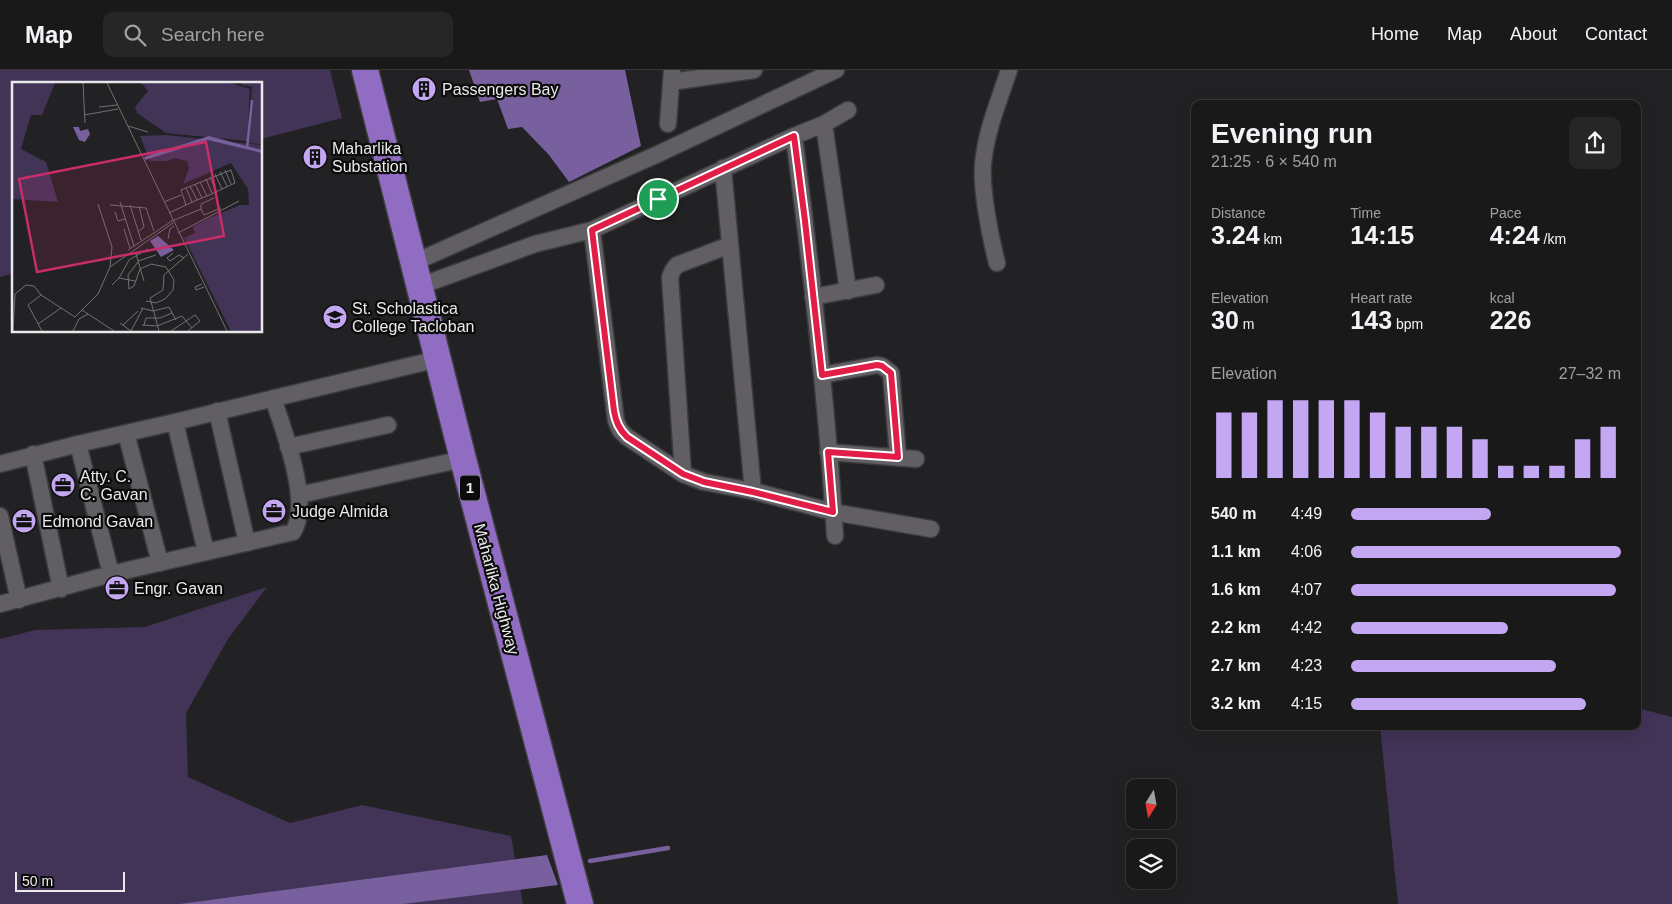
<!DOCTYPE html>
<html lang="en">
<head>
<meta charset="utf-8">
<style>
  :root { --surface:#1a191a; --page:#272627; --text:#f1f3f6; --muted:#9fa0a2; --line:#383839; --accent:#c3a7f2 }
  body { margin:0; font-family:Arial,sans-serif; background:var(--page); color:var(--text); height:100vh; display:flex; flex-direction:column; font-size:19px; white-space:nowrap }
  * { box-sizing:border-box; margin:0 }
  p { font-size:16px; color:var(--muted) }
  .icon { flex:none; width:28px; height:28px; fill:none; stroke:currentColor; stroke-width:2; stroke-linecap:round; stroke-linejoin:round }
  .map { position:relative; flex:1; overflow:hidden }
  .panel { position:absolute; left:1191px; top:30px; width:450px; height:630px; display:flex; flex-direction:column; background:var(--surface); border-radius:10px; box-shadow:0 5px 20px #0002,0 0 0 1px var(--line) }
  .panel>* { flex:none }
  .needle { width:32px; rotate:191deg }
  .tools { position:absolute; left:1126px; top:709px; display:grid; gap:10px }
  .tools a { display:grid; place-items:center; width:50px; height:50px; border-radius:10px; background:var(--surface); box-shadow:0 5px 20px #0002,0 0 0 1px var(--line); font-size:25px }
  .scale { position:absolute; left:15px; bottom:12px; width:110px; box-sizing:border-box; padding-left:5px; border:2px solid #e9e8ea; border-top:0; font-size:14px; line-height:18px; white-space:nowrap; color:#e9e8ea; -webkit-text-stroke:4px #0b0b0c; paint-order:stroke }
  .pin { position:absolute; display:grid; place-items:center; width:42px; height:42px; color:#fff; margin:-21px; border:2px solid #fff; border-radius:50%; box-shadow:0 1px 5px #0007 }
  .round { display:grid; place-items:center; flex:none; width:52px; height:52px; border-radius:10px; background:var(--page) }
  .summary { display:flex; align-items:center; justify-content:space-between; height:85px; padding:0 20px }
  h1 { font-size:28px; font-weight:600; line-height:38px }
  .metrics { display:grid; grid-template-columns:repeat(3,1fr); gap:8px; height:85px; padding:5px 20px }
  .metrics div { display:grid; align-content:center }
  .metrics b { font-size:25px; font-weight:600 }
  .metrics small { font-size:14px; font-weight:400 }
  .metrics p { font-size:14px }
  .chart { height:140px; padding:10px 20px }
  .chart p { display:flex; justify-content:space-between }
  .chart svg { width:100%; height:90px; margin-top:5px; stroke:var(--accent); stroke-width:6 }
  ul { padding:0 20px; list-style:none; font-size:16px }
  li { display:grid; grid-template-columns:80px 60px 1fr; align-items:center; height:38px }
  li i { height:12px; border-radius:6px; background:var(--accent) }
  header { display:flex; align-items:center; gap:30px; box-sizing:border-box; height:70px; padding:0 25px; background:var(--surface); border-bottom:1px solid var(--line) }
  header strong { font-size:24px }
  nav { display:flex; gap:28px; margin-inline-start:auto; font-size:18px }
  .search { width:350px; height:45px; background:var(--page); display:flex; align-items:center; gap:12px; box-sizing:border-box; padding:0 18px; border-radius:10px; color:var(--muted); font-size:19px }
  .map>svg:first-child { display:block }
  .green { fill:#413457 }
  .water { fill:#785f9d }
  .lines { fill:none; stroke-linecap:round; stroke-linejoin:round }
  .stream { stroke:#785f9d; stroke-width:4.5 }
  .minor-casing { stroke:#3c3b3e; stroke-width:19 }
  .trunk-casing { stroke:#3c3b3e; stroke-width:29 }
  .minor { stroke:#615f63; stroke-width:16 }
  .trunk { stroke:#916cc3; stroke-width:26 }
  .route-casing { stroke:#fff; stroke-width:10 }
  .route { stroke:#e11d48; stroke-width:6 }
  .labels { text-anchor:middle; stroke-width:4.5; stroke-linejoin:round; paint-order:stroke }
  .shield { fill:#0b0b0c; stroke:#a6a6a7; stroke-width:1 }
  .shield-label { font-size:15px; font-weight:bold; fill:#e9e8ea }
  .poi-label { font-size:16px; fill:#e9e8ea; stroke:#0b0b0c; text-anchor:start }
  .street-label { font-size:16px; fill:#e9e8ea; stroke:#0b0b0c }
  .inset-river { fill:none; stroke:#785f9d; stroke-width:2.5 }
  .inset-road { fill:none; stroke:#727173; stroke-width:1 }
  .view { fill:#c62d69; fill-opacity:0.15; stroke:#c62d69; stroke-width:2.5 }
  .inset-edge { fill:none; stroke:#e9e8ea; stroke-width:2.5 }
</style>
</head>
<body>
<header>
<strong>Map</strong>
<div class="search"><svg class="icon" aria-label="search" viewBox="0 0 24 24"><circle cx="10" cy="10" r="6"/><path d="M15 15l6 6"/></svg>Search here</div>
<nav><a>Home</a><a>Map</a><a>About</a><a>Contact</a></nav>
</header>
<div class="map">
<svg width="1672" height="834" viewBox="0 0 1672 834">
  <rect width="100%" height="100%" fill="#222123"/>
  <path class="green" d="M0,0h330l12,48 -81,21v-55h-247v189l-14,4z
    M267,517l-39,52 -42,74 2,64 102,46 72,-18 149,31 12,68h-523v-265l35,-9 110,-3z
    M1638,638l34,9v187h-274l-18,-178h258z"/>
  <path class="water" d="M469,0h156l16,76 -72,36 -20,-27 -27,-28 -14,2 -11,-30 -17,3z
    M547,785l11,30 -155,19h-223z"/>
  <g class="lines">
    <path class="stream" d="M590,791l78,-13"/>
    <defs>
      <path id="minor" d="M671,12l83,-12
        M668,54l4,-54
        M824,54l24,167
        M794,66c17,133 33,266 41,400
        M723,98l30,323
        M592,160l24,191 4,9 7,7 56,37 21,8 49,9 80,21 98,17
        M415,192l243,-108 178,-84
        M997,193c-7,-27 -18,-81 -13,-107 4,-30 16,-58 25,-86
        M420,216l115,-42 57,-14 202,-94 30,-12 24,-14
        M813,227l63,-12
        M822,305l55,-10 5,1 9,7 7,84
        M217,341l30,132
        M175,352l31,130
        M126,363l34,130
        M78,374l33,130
        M288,377l100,-22
        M828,382l88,7
        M33,384l28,135
        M0,394l78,-20 97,-22 263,-63
        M683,404l-13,-197 3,-7 4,-5 53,-20
        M299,425l164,-36
        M0,446l19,84
        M0,534l111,-30 182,-42c19,-29 -10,-103 -20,-134"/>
      <path id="trunk" d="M365,0l98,389 117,445"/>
    </defs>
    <use href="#minor" class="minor-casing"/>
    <use href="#trunk" class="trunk-casing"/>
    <use href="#minor" class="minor"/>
    <use href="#trunk" class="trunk"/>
  </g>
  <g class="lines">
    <defs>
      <path id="route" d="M794,66l11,85 17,154 55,-10 5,1 9,7 7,84 -70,-5 5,60 -80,-20 -49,-10 -21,-8 -56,-37c-8,-8 -11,-15 -13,-26l-22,-181z"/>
    </defs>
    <use href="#route" class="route-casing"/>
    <use href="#route" class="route"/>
  </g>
  <defs>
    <symbol id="building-disc" viewBox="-11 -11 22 22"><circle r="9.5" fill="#c3a7f2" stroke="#0b0b0c"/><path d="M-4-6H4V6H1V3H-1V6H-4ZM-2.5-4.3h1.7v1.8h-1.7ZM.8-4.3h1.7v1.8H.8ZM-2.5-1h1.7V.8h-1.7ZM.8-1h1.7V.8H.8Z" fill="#111"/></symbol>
    <symbol id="school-disc" viewBox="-11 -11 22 22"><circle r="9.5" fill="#c3a7f2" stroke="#0b0b0c"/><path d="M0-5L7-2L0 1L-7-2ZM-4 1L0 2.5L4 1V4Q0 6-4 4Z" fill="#111"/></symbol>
    <symbol id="office-disc" viewBox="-11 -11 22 22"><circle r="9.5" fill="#c3a7f2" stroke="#0b0b0c"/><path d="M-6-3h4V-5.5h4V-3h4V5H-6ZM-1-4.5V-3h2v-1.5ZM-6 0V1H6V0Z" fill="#111"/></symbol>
  </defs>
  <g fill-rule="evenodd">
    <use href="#building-disc" x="410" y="5" width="28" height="28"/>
    <use href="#building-disc" x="301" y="73" width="28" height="28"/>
    <use href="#school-disc" x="321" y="233" width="28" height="28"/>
    <use href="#office-disc" x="49" y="401" width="28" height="28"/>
    <use href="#office-disc" x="260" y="427" width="28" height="28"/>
    <use href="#office-disc" x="10" y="437" width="28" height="28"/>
    <use href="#office-disc" x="103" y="504" width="28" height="28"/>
  </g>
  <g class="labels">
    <rect class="shield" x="460" y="405.5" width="20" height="25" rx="4"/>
    <g class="shield-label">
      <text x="470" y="423">1</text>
    </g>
    <g class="poi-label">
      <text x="442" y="25">Passengers Bay</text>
      <text x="332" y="84">Maharlika<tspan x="332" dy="18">Substation</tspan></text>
      <text x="352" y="244">St. Scholastica<tspan x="352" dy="18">College Tacloban</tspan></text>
      <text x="80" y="412">Atty. C.<tspan x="80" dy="18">C. Gavan</tspan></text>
      <text x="292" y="447">Judge Almida</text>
      <text x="42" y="457">Edmond Gavan</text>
      <text x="134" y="524">Engr. Gavan</text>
    </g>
    <g class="street-label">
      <text transform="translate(497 519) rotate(75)" y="6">Maharlika Highway</text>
    </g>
  </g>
  <g transform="translate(12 12)">
    <rect width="250" height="250" fill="#222123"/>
    <path d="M0,1h43l-13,32h-11l-10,34 25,13 12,40 -46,-3zM129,1h90l19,6 -3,52 -81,-8 -29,-20 -2,-6 13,-16zM230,1h20v60l-3,1 -11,-1 4,-56 -11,-2zM154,53l96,10v186h-31l-47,-93 11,-5 -2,-6 14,-8 33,-14h9l-1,-16 -17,-26 -48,21 6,-16 -2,-7 -12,-3 -8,3h-17l-10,-25z" fill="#413457"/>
    <path d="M61,45h6l1,4 8,-2 2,5 -5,8 -6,-2zM197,54l53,14v3l-54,-13 -63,20 -1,-3zM146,154l16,14 -13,7 -11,-16z" fill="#785f9d"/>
    <path class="inset-river" d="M235,66l5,-48"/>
    <path class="inset-road" d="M71,1l2,40M95,1l120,248M87,25l18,-2M72,33l34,-6M116,44l20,6M213,88l6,14M208,90l7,14M203,92l7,15M198,95l6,14M194,97l6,14M188,100l7,14M183,102l7,14M178,104l7,14M174,106l6,14M108,120l14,44M152,120l17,-7M98,123l36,3 8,23M118,123l11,35M189,127v-5l13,-6M103,130l3,9 7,-2M157,131l17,-8 11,-5 10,-4 28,-13 -4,-13 -50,20 5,15M112,147l6,19M126,150l6,-5 -5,-21M166,151l61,-32M156,157l2,-10 4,-3M116,168l44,-29 29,-12 3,6 17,-7M161,171l-6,5 3,3 9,-6 5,3M124,172l8,27M126,179l18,-6M126,180l-10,13 1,14 5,-3 6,-17 11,-5 15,3 8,13 -1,10 -8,9 -9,4 -10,-2M98,185l63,-44M107,196l10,-18 19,-11M190,202l-7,3 1,3 8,-3M100,203l7,-7 16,3M29,213l-13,10 14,26M129,226l12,3 16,-4 7,13M70,228l32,21M108,241l11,8 12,-23M26,242l23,-16M111,243l15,-14M130,243l15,1 25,-10 10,12M132,243l2,-7h14l12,-5M1,249l2,-37 11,-9 8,1 7,9 34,22 23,-23 12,-27 2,-20 -14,-43M61,249l6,-12 9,-5M147,249l-9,-33 13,-8 1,-15 24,-21M159,249l24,-16 5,6 -12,10"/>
    <path class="view" d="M194,60l18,94 -187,36 -18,-93z"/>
    <rect width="250" height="250" class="inset-edge"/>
  </g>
</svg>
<div class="tools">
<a><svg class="needle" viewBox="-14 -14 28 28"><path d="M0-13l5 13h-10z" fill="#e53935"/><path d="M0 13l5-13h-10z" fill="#9fa0a2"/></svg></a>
<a><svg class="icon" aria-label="layers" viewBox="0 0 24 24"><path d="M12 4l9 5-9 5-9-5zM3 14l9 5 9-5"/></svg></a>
</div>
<div class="scale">50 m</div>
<div class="pin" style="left:658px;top:129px;background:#1e9e55"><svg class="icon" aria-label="arrive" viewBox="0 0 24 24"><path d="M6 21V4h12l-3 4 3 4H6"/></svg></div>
<section class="panel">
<div class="summary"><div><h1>Evening run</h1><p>21:25 · 6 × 540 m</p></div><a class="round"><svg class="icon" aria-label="share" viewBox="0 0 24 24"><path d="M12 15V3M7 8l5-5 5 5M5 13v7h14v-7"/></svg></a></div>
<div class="metrics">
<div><p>Distance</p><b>3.24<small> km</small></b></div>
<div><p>Time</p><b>14:15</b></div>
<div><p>Pace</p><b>4:24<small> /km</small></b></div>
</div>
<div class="metrics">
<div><p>Elevation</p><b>30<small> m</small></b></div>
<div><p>Heart rate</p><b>143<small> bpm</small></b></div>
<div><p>kcal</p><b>226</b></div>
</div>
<div class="chart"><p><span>Elevation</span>27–32 m</p>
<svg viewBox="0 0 160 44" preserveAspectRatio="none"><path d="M5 44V12M15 44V12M25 44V6M35 44V6M45 44V6M55 44V6M65 44V12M75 44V19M85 44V19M95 44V19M105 44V25M115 44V38M125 44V38M135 44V38M145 44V25M155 44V19"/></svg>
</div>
<ul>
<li><b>540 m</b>4:49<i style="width:52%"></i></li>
<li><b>1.1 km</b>4:06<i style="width:100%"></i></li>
<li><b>1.6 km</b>4:07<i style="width:98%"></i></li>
<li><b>2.2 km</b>4:42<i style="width:58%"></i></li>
<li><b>2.7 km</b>4:23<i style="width:76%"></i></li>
<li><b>3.2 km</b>4:15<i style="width:87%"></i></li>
</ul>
</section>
</div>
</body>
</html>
